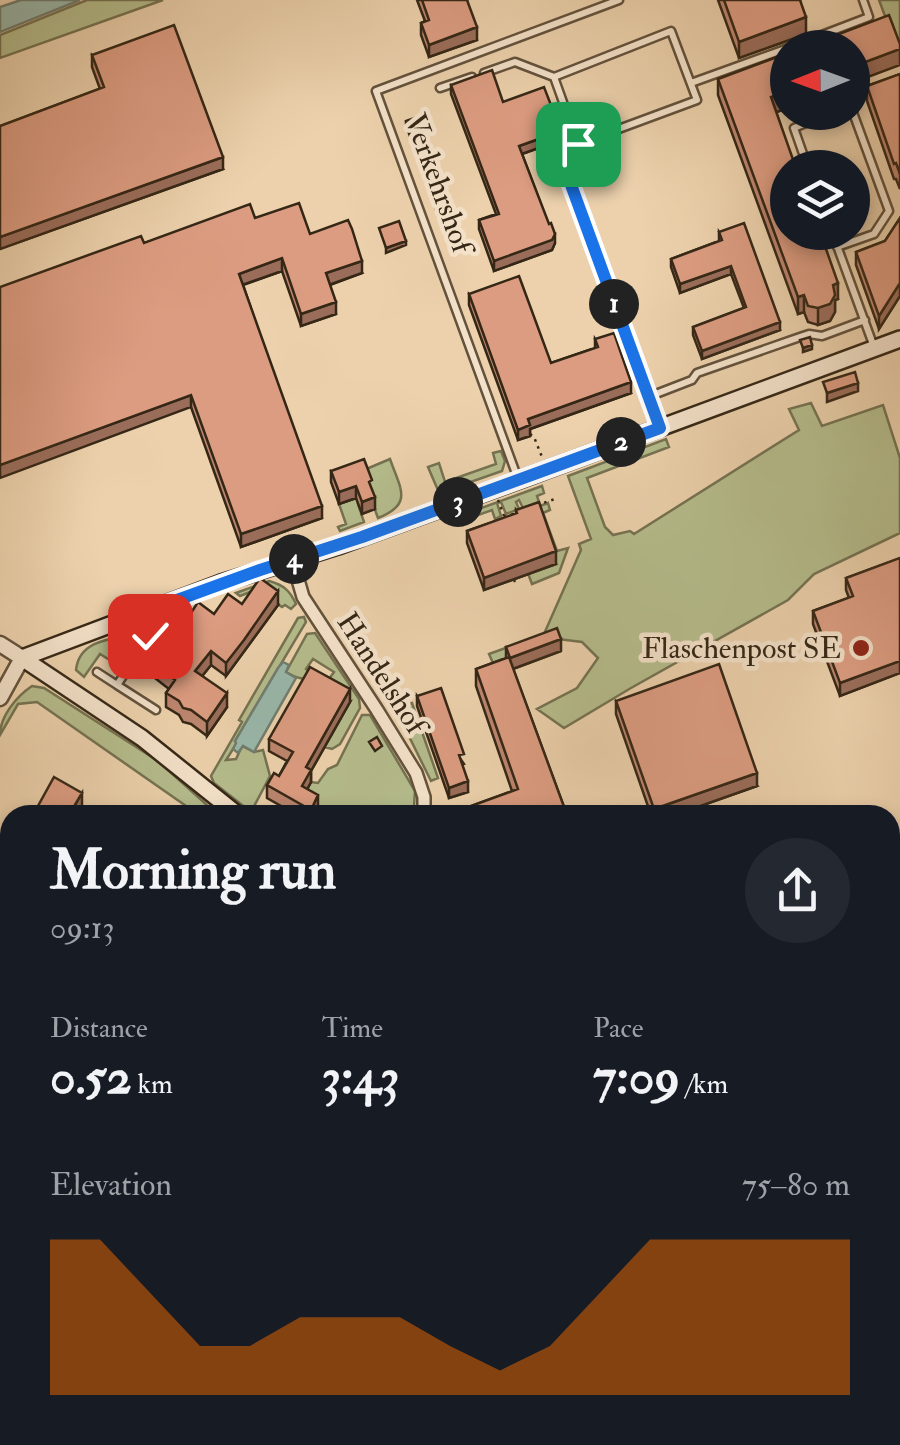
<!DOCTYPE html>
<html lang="en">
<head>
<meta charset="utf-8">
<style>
  :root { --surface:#171b24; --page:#242831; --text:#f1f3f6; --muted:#9ea1a6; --accent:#b45309 }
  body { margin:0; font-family:"IM FELL Double Pica",serif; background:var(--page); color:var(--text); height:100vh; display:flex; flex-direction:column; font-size:38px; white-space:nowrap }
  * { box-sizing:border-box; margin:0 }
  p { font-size:32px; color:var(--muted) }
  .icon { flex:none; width:55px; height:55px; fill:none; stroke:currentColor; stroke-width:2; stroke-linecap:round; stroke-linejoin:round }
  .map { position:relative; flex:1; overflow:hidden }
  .panel { position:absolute; left:0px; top:805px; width:900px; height:640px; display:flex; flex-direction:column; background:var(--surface); border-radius:30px 30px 0 0; box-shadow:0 5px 15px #0003 }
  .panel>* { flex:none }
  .needle { width:65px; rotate:269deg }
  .controls { position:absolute; left:770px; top:30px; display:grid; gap:20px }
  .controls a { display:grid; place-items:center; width:100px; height:100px; border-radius:50%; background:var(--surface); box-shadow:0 5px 15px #0003; font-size:50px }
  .pin { position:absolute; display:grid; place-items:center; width:85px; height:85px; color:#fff; margin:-42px; border-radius:20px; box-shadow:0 5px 15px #0006 }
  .km { position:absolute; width:50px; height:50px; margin:-25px; border-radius:50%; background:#222; color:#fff; font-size:28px; line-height:50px; text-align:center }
  .round { display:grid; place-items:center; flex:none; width:105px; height:105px; border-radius:52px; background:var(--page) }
  .summary { display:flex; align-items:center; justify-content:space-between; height:170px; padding:0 50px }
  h1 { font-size:55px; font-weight:800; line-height:75px }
  .metrics { display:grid; grid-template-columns:repeat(3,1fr); gap:15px; height:170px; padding:10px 50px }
  .metrics div { display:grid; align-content:center }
  .metrics b { font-size:50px; font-weight:800 }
  .metrics small { font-size:28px; font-weight:400 }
  .metrics p { font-size:28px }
  .chart { height:280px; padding:20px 50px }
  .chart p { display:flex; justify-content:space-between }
  .chart svg { width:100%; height:180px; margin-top:10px; fill:var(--accent); opacity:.7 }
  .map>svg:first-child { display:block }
  .green { fill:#b5bc8c; stroke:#757251; stroke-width:2.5 }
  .water { fill:#99b7aa; stroke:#717d6f; stroke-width:2.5 }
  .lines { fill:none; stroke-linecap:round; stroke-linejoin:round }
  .service-casing { stroke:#63523c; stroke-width:11 }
  .minor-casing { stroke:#63523c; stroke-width:16 }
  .tertiary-casing { stroke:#63523c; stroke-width:19 }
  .secondary-casing { stroke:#352716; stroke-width:20 }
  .path { stroke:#352716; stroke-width:2.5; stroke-dasharray:2.5 5; stroke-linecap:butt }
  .service { stroke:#f3e1c9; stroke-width:6 }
  .minor { stroke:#f3e1c9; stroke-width:11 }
  .tertiary { stroke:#f3e1c9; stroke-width:14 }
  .secondary { stroke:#f3e1c9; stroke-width:15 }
  .wall { fill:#bd866f; stroke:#352716; stroke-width:2.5 }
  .shaded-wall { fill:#9a6d5a; stroke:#352716; stroke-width:2.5 }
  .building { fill:#dc9c81; stroke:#352716; stroke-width:2.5 }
  .route-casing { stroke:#fff; stroke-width:20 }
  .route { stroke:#1a73e8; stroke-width:12 }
  .poi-dot { fill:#8f2418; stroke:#f3e1c9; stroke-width:4 }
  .labels { text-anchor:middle; stroke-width:9; stroke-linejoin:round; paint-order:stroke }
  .street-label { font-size:30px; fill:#352716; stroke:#f3e1c9 }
  .poi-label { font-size:30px; fill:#352716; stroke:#f3e1c9; text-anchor:end }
</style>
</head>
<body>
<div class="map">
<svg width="900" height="1445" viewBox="0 0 900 1445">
  <rect width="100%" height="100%" fill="#ecd1ac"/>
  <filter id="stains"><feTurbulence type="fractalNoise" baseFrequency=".002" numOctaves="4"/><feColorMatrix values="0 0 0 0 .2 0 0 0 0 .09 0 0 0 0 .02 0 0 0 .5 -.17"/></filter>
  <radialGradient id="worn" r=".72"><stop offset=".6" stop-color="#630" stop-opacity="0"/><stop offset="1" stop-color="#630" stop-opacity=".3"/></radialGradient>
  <path class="green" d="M87,0h76l-163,58v-23z
    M879,0h21v56z
    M811,403l11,23 61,-21 17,53v75l-86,41 -26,26 -157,88 -67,40 -27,-19 40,-21 21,-30 -16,-16 -24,-3 -65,24 -4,-9 55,-20 37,-84 -2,-6 12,-5 -23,-63 98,-37 3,8 -82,31 18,49 8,8 17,-4 4,3 165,-104 -10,-21z
    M501,451l4,10 -3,10 -57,20 -8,-3 -9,-21 11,-4 6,19 51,-18 -3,-11z
    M390,459c10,29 24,45 -12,59l-7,-19 -13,5 6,18 -24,9 -2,-4 8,-3 -7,-20 33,-12 -8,-22z
    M542,486l2,7 -7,3 2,6 -16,6 -4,-8 -3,2 3,7 -13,5 -5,-12 -4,1 4,13 -6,3 -3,-9 -25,9 -2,-5z
    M548,503l2,7 -7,3 14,38 11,-3 -9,25 -27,11 -25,-66z
    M269,581c15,4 21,10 27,23l-5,5 -6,-4 -3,2 -21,-14 -4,3 -7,-4 -10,4 -4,-3z
    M304,617l2,5 -71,119 2,2 -11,17 10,-1 6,-13 12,6 9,-2 7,26 -19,36 -37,-29 -3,-7 31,-54 -3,-2 59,-102z
    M315,633l44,66 1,9 -20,36 -8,5 -8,-2 25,-45 -26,-15 11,-15 -21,-13 -7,10 10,8c-11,4 -20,1 -30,-5l21,-38z
    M133,635l6,4 -18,28 -21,-13 -16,23 -8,-7c3,-29 33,-31 57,-35z
    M32,686l12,2 114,73 60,54h-19l-162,-113 -19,2 -18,31c0,-19 17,-39 32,-49z
    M412,703l26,75 -7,3 -36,-73z
    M362,715h8l45,76 -1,15 -8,9h-91l3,-7 -16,-9 9,-17 7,1 10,-14 9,-4z
    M428,1435h177l-16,10h-175z"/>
  <path class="water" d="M21,0h59l-80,32v-25z
    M283,662l6,3 -3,7 10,6 -42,74 -11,-6 -5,7 -5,-4 3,-6 -1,-2 43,-73z"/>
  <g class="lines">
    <defs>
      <path id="service" d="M788,48l81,-31 -6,-17
        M484,73l31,-11 39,15 24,67 -15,19 97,265
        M554,77l117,-46 26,69 -119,44
        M691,83l97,-35
        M440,88l32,-11
        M808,168l-14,-40 38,-16
        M832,232l42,115
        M837,247l37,-13 15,-23 -37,-101
        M648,397l44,-17 5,-7 103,-36 9,-3 13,2 43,-16
        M518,479l-142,-388 243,-91
        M97,672l20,13 33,-49 -23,-13
        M117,685l39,25"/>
      <path id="minor" d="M292,559l11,38 74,113 39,63 8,24v18
        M0,1411l10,-18"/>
      <path id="tertiary" d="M0,644l22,14 -22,40"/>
      <path id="secondary" d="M22,658l199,-75 117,-37 181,-66 381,-141
        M22,658l120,80 96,77
        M697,1435l6,10"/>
    </defs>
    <use href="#service" class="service-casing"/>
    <use href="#minor" class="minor-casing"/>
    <use href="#tertiary" class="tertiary-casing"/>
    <use href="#secondary" class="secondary-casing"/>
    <path class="path" d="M530,434l4,3 8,20
      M498,500l6,16
      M537,505l18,-6
      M504,517l12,-4
      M514,580l1,2
      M435,1445l5,-10
      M602,1445l1,-10"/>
    <use href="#service" class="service"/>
    <use href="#minor" class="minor"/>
    <use href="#tertiary" class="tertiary"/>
    <use href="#secondary" class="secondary"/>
  </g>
  <path class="wall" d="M417,0h50l10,40 -48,17 -8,-22v-12l4,-2z
    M718,0h82l6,34 -67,24z
    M788,53v55l-12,4 62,187 -3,1v12l-5,9 -12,4 -10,-3 -4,-10 -6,2 -80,-219v-16z
    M92,55l131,114 -223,80v-123l100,-37 -8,-22z
    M900,74v115l-4,-10h-2l-27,-78v-15z
    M451,85l52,17 58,38 -39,14 33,89 -3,7 -58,21 -15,-42v-9l17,-6 -45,-120z
    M406,121l49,105 -12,4 -37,-105z
    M255,218l55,16 52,39 -32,12 6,29 -35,12 -19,-55 -39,14 79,233 -81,29 -50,-140 -47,-164z
    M900,218v78l-21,33 -23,-64v-13l29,-11z
    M719,232l61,98 -78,29 -9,-24v-8l51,-19 -13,-34 -51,19 -9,-26v-8l48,-18z
    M469,294l82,69 44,-15v-9l36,54 -101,36v7l-12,4 -49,-135z
    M331,471l41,20 3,18 -13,5 -6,-16 -17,6 -8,-22z
    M516,510l40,54 -72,26 -17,-47v-12l49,-17z
    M900,558v115l-60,23 -27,-72v-13l36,-13 -3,-8v-12z
    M242,604l36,1 -52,71 -15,-11 -9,11 25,31 -20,29 -16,-12 -8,-2 -4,-7 -13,-8v-14l3,-4 -27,-21v-13l40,-28z
    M506,647l55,4 -48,18 54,146h-107v-5l52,-19 -36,-105v-17l30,-11z
    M417,696l47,68 -2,1 6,27 -19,6 -32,-92z
    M616,701l141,85 -82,29h-24l-35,-101z
    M350,702l-39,69v11l-4,7 11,19 -3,7h-18l-30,-17v-13l12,-9 8,-15 -18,-10v-12z
    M900,952v61l-10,-27v-30z
    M10,1010v95l-10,-5v-72z
    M646,1435h24v8l-2,2h-20l-2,-4z
    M745,1435h58l-26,10h-29z"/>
  <path class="shaded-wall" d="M806,17v17l-67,24v-16z
    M477,27v13l-48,17v-12z
    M900,49v16l-48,18v-16z
    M788,91v17l-17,6v-17z
    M561,131v9l-42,15v-9z
    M223,157v12l-223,80v-12z
    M455,222v4l-12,4v-4z
    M555,234v9l-3,7 -58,21v-10z
    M406,241v4l-20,8v-5z
    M282,258v13l-43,15v-12z
    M362,261v12l-36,13v-13z
    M731,266v8l-51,19v-9z
    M838,283v16l-3,1v12l-5,9 -12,4v-17l15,-23z
    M900,283v13l-21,33v-13z
    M804,295v17l-6,2v-17z
    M336,302v12l-35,12v-12z
    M780,322v8l-78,29v-8z
    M812,345v4l-9,3v-4z
    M631,382v11l-101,36v7l-12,4v-10l10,-11z
    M858,383v8l-31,11v-9z
    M191,395v12l-191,71v-13z
    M356,486v12l-17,6v-12z
    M375,497v12l-13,5v-12z
    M322,506v12l-81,29v-13z
    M556,551v13l-72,26v-12z
    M278,591v14l-52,71v-13z
    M561,639v12l-51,19v-12z
    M211,651v14l-16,20v-14z
    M900,661v12l-60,23v-13z
    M350,689v13l-39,69v11l-9,17v-13l4,-19z
    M227,693v14l-20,29v-14z
    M757,773v13l-82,29h-21v-6z
    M468,781v11l-19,6v-10z
    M82,793v12l-6,10h-7z
    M318,795v13l-3,7h-4v-5z
    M10,921v13l-10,17v-12z
    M10,1271v13l-10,18v-13z
    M900,1387v12l-10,3v-11z
    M278,1435h7l-6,10h-7z
    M670,1435v8l-2,2h-14z
    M773,1435h30l-26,10h-25v-2z"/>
  <path class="building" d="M422,0h45l10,27 -48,18 -8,-22 8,-3z
    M724,0h76l6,17 -67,25z
    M889,15l11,29v5l-48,18v-19h-50z
    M174,25l49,132 -223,80v-111l104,-39 -12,-32z
    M788,53v38l-17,6 25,71h-8v64h32l18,51 -5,2 2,10 -5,9 -12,4 -10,-2 -4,-11 -6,2 -80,-218z
    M492,70l11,32 41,-15 17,44 -42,15 30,78 2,-1 4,11 -3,6 -58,21 -15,-41 20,-6 -48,-129z
    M900,74v100l-4,-11 -2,1 -27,-78z
    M417,117l38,105 -12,4 -37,-105z
    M299,203l11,31 38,-14 4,9 10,32 -36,12 10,29 -35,12 -19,-56 -43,16 83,232 -81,28 -50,-139 -191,70v-178l141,-51 3,7 106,-39 5,14z
    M900,218v65l-21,33 -23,-64 29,-11z
    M399,221l7,20 -20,7 -7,-20z
    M744,223l36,99 -78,29 -9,-24 53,-20 -15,-41 -51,18 -9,-25 51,-19 -3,-8z
    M519,276l32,87 47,-16 -3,-8 19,-6 17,49 -103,37 2,6 -12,5 -49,-136z
    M810,337l2,8 -9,3 -3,-8z
    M855,372l3,11 -31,10 -4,-11z
    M364,459l8,21 -3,2 6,15 -13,5 -6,-16 -17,6 -8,-21z
    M539,502l17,49 -72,27 -17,-47 50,-18 -1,-3z
    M900,558v103l-60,22 -27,-72 40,-15 -7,-18z
    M260,578l18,13 -34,49 -18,23 -15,-12 -16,20 32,22 -20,29 -16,-12 -8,-2 -4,-7 -13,-8 9,-13 -33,-25 26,-38 14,10 16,-25 16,12 14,-20 14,10z
    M557,628l4,11 -51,19 -4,-11z
    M509,657l58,158h-105l-2,-5 58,-21 -42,-120z
    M719,664l38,109 -103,36 -38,-108z
    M310,667l40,22 -44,78 5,3 -9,16 16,9 -7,15 -44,-25 7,-12 5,3 14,-24 -24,-13z
    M441,688l23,66 -5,1 9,26 -19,7 -32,-92z
    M377,737l5,9 -7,5 -6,-9z
    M54,777l28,16 -13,22h-36z
    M10,857v64l-10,18v-64z
    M900,952v44l-10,-26v-14z
    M10,1010v83l-10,-6v-60z
    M0,1214l10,6v51l-10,18z
    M900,1239v148l-10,4v-148z
    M10,1423v12h41l-5,10h-46v-4z
    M166,1435h112l-6,10h-112z
    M647,1435h23l-17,10z
    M749,1435h24l-21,8z"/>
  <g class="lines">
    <defs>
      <path id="route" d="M150,636l-28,-16 138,-50 102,-33 298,-109 -97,-265 15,-19"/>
    </defs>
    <use href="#route" class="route-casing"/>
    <use href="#route" class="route"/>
  </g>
  <circle class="poi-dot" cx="861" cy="648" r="10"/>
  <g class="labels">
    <g class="street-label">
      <text transform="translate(439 183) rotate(70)" y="10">Verkehrshof</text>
      <text transform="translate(382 673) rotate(57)" y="10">Handelshof</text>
    </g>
    <g class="poi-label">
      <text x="841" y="658">Flaschenpost SE</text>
    </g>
  </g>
  <rect width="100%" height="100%" filter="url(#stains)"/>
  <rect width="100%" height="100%" fill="url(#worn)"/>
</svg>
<div class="controls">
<a><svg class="needle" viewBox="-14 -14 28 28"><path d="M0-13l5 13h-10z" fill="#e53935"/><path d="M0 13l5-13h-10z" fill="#9ea1a6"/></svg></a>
<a><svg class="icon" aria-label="layers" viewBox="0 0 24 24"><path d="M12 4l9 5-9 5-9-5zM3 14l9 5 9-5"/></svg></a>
</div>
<div class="pin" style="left:578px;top:144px;background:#1e9e55"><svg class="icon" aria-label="arrive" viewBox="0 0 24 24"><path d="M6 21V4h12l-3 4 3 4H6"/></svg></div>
<div class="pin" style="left:150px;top:636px;background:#d93025"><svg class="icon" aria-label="check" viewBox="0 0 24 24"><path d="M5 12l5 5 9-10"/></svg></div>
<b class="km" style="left:614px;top:304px">1</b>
<b class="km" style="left:621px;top:442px">2</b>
<b class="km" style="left:458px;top:502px">3</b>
<b class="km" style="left:294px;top:559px">4</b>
<section class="panel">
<div class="summary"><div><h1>Morning run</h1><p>09:13</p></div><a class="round"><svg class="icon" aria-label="share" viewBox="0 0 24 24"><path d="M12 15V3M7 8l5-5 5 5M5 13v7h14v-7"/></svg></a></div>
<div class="metrics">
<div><p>Distance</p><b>0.52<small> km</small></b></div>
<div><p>Time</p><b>3:43</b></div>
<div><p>Pace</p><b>7:09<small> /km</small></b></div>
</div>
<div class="chart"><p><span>Elevation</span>75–80 m</p>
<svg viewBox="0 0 160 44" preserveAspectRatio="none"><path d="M0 44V6L10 6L20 19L30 32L40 32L50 25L60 25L70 25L80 32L90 38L100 32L110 19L120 6L130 6L140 6L150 6L160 6V44z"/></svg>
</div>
</section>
</div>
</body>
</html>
